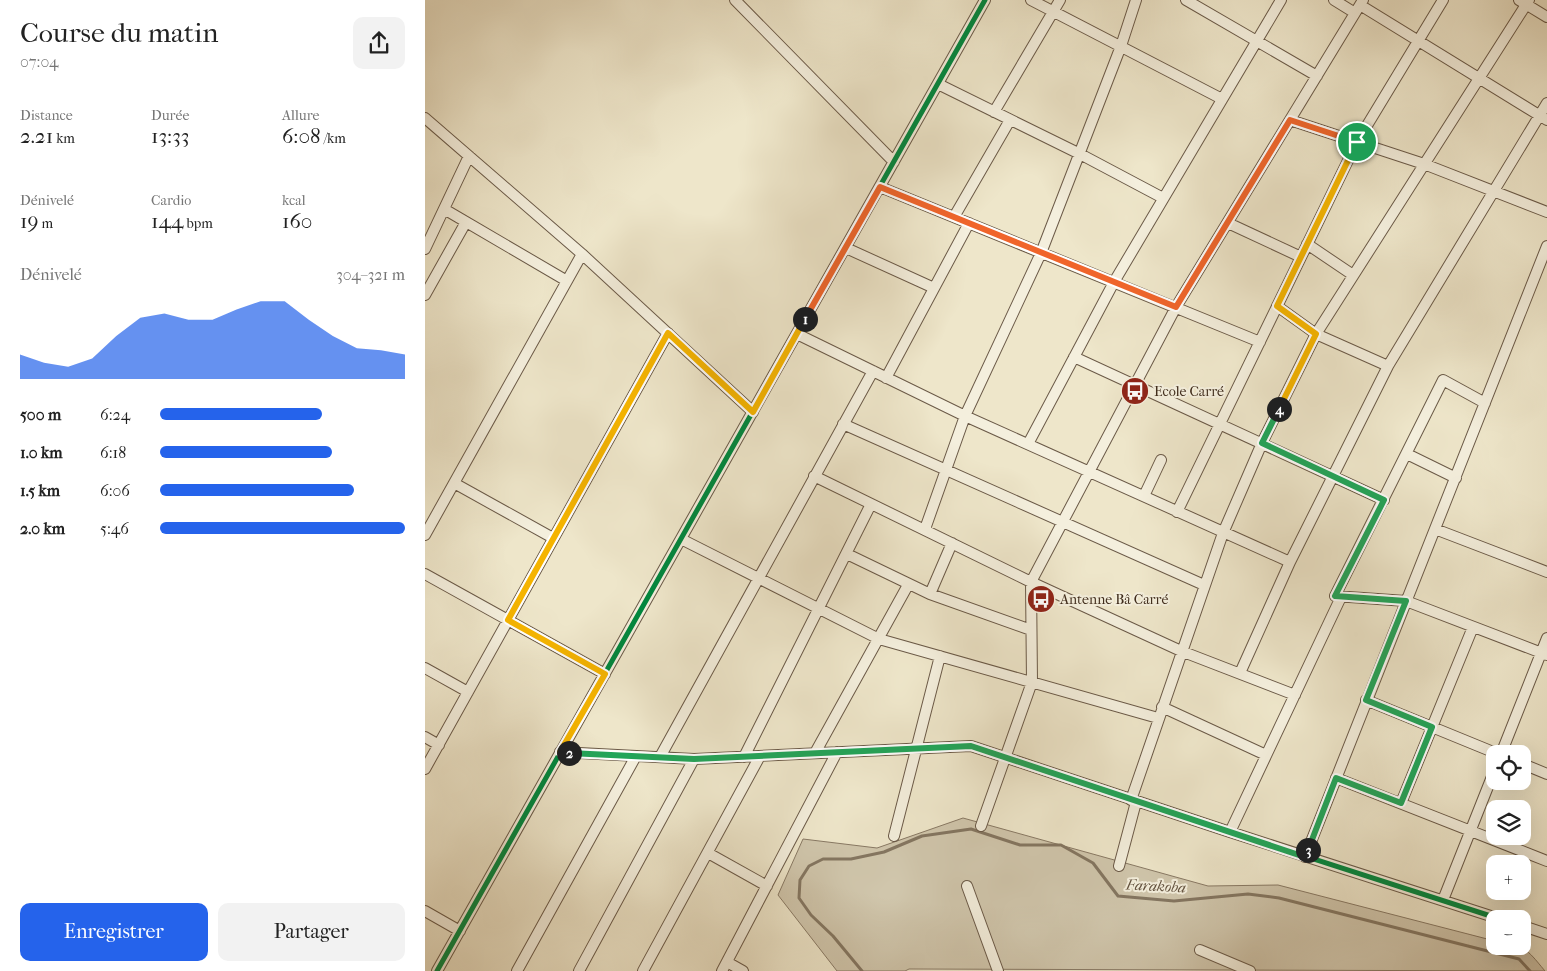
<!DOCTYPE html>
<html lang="fr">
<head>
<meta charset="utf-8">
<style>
  :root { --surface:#fff; --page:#f2f2f2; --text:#222; --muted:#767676; --accent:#2563eb }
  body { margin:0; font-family:"IM FELL French Canon",serif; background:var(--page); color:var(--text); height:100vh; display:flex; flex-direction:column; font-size:19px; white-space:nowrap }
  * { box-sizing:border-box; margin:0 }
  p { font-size:16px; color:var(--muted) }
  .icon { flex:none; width:28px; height:28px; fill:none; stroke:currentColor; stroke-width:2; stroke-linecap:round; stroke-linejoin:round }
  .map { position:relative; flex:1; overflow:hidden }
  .sheet { display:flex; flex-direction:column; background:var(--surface); width:425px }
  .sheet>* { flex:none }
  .controls { position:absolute; left:1061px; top:745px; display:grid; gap:10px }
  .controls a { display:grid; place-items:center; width:45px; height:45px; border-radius:10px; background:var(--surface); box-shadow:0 5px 20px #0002; font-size:25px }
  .pin { position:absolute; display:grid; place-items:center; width:42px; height:42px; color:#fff; margin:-21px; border:2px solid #fff; border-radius:50%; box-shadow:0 1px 5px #0007 }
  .km { position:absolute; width:25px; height:25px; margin:-12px; border-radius:50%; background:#222; color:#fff; font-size:14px; line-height:25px; text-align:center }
  .round { display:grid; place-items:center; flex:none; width:52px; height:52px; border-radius:10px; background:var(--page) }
  .head { display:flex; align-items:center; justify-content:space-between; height:85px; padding:0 20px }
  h1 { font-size:28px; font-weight:600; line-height:38px }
  .figures { display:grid; grid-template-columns:repeat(3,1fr); gap:8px; height:85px; padding:5px 20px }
  .figures div { display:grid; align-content:center }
  .figures b { font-size:21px; font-weight:600 }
  .figures small { font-size:14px; font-weight:400 }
  .figures p { font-size:14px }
  .chart { height:140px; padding:10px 20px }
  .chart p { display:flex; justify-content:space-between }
  .chart svg { width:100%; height:90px; margin-top:5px; fill:var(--accent); opacity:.7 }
  .primary-button { display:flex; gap:10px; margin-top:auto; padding:10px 20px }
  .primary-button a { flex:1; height:58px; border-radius:10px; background:var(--accent); color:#fff; font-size:20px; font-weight:600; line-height:58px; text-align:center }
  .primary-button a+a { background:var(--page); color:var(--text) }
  ul { padding:0 20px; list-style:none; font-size:16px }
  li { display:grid; grid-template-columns:80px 60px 1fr; align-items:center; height:38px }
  li i { height:12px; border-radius:6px; background:var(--accent) }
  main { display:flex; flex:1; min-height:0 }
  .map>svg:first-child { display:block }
  .green { fill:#d0c6ac; stroke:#887964 }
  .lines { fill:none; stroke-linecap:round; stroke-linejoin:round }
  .stream { stroke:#847661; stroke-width:3 }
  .street-casing { stroke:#6b5a48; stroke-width:12 }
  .street { stroke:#f4efdd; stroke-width:10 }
  .cycleway-casing { stroke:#f4efdd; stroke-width:8 }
  .cycleway { stroke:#00873e; stroke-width:5 }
  .split-1-casing { stroke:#fff; stroke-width:10 }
  .split-2-casing { stroke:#fff; stroke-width:10 }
  .split-3-casing { stroke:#fff; stroke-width:10 }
  .split-4-casing { stroke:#fff; stroke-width:10 }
  .split-5-casing { stroke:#fff; stroke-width:10 }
  .split-1 { stroke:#f0652b; stroke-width:6 }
  .split-2 { stroke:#f5b400; stroke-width:6 }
  .split-3 { stroke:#22a559; stroke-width:6 }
  .split-4 { stroke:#22a559; stroke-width:6 }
  .split-5 { stroke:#f5b400; stroke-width:6 }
  .labels { text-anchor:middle; stroke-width:4; stroke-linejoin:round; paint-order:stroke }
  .poi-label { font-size:14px; fill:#3f2c1c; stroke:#f4efdd; text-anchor:start }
  .water-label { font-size:15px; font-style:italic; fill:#62513e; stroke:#f4efdd }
</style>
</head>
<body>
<main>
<section class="sheet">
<div class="head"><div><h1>Course du matin</h1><p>07:04</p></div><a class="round"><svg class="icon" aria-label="share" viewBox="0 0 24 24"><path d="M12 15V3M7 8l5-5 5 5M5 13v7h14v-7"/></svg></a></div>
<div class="figures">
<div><p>Distance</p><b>2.21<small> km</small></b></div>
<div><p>Durée</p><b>13:33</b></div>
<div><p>Allure</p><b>6:08<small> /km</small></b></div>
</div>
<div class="figures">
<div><p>Dénivelé</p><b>19<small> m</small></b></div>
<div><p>Cardio</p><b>144<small> bpm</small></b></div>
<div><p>kcal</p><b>160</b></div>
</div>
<div class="chart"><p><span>Dénivelé</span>304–321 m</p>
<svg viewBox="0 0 160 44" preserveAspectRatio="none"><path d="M0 44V32L10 36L20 38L30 34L40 23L50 14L60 12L70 15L80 15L90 10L100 6L110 6L120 15L130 23L140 29L150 30L160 32V44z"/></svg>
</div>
<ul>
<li><b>500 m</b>6:24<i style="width:66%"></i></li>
<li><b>1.0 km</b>6:18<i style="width:70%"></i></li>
<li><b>1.5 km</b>6:06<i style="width:79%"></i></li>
<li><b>2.0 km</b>5:46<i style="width:100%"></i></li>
</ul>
<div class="primary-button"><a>Enregistrer</a><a>Partager</a></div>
</section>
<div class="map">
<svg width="1122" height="971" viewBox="0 0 1122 971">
  <rect width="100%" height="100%" fill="#eee6ca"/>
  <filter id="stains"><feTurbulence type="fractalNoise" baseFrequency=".004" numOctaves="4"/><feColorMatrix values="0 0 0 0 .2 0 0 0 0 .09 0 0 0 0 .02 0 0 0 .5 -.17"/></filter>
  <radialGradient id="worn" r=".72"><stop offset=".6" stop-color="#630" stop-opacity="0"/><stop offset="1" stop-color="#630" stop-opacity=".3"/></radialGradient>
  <path class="green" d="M538,818l245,68 70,-1 217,56v5c31,0 30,1 50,25l-636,-2 -4,2h-68l-59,-76 25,-56 74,9z"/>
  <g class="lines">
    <path class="stream" d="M437,971l-29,-35 -22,-21 -12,-17 1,-18 9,-14 14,-7h28l33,-7 38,-16 49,-7 49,16h41l32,18 25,33 56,5 74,-7 31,4 240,61 11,12"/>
    <defs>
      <path id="street" d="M310,0l159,162
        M606,0l191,99
        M761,0l131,76
        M909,0l21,13
        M1094,0l28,17
        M935,5l187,115
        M513,84l142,70 83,44
        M569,112l66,-112
        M0,118l157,136 171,158
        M865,120l134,44 123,48
        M455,187l380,155
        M19,209l123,72
        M529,217l56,-97
        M803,223l73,34
        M882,244l46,31
        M421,248l88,40
        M0,249l44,-93
        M0,295l41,-73
        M852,306l39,28 72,32
        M372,334l168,82 325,146
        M649,357l310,143
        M461,378l83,-155
        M1060,403l-42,-23 -108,216 71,5 141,54
        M418,424l361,161
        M603,444l86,-162 167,-282
        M982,454l49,24
        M389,476l217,106 150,69 114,44
        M29,483l99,55
        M719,496l17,-36
        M752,512l180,-370 86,-142
        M500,529l40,-113 76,-163 80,-207 15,-46
        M1010,529l112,43
        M0,535l157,-281
        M256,539l198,100 279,79
        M422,554l83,40 101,36
        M0,574l180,100
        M505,594l22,-51
        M0,668l43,24
        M815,673l50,-111 98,-196 159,-263
        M941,700l132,54
        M737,707l104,48
        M0,737l14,8
        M135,752l134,7 277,-13 259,86 270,87
        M390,753l93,-168
        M1076,754l46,-116
        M235,757l213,-386
        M319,757l127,-253
        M1098,764l24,10
        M0,769l243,-436
        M911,778l211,83
        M706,800l92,-267 39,-90 54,-109 213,-334
        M976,803l72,-176
        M556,826l51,-144 -1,-100 145,-275 187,-307
        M805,832l111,-235
        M469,836l46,-180
        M283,853l59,33
        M880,857l242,-611
        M694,866l17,-64
        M542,886l31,85
        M1018,900l52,-131
        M0,911l35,20
        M1098,926l24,8
        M775,950l50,21
        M302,962l16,9
        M12,971l548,-971
        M92,971l119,-215
        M154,971l115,-212
        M218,971l117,-215
        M297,971l115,-219"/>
    </defs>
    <use href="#street" class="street-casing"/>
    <use href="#street" class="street"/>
    <defs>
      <path id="cycleway" d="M135,752l134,7 277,-13 259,86 270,87
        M12,971l548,-971"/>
    </defs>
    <use href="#cycleway" class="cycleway-casing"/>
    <use href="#cycleway" class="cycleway"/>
  </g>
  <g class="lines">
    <defs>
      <path id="split-1" d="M380,319l75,-132 296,120 114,-187 67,22"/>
      <path id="split-2" d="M144,753l-9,-1 45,-78 -97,-54 160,-287 85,79 52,-93"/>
      <path id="split-3" d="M144,753l125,6 277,-13 334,111 3,-7"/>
      <path id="split-4" d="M854,409l-17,34 122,57 -49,96 71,5 -40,99 66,27 -31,76 -65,-25 -28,72"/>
      <path id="split-5" d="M854,409l37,-75 -39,-28 80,-164"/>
    </defs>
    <use href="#split-1" class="split-1-casing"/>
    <use href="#split-2" class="split-2-casing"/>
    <use href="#split-3" class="split-3-casing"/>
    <use href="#split-4" class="split-4-casing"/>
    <use href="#split-5" class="split-5-casing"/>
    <use href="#split-1" class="split-1"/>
    <use href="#split-2" class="split-2"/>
    <use href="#split-3" class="split-3"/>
    <use href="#split-4" class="split-4"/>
    <use href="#split-5" class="split-5"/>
  </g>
  <defs>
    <symbol id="bus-disc" viewBox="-11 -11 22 22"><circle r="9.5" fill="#8f2418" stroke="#f4efdd"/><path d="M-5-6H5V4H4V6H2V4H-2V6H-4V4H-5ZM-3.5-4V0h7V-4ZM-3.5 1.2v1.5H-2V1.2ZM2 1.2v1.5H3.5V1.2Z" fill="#fff"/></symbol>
  </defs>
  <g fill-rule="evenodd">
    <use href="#bus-disc" x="694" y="375" width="32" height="32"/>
    <use href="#bus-disc" x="600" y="583" width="32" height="32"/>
  </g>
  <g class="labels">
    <g class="poi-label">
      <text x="729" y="396">Ecole Carré</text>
      <text x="635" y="604">Antenne Bâ Carré</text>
    </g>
    <g class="water-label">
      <text transform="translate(731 886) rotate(3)" y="5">Farakoba</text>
    </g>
  </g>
  <rect width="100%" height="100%" filter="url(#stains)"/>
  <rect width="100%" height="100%" fill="url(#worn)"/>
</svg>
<div class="controls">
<a><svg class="icon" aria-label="locate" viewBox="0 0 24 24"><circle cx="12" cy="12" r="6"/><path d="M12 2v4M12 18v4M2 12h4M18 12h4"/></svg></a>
<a><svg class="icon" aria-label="layers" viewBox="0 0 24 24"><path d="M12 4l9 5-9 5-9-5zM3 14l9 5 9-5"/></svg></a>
<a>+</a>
<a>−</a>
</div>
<div class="pin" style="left:932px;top:142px;background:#1e9e55"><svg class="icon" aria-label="arrive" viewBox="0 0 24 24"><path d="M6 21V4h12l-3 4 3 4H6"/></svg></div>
<b class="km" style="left:380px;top:319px">1</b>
<b class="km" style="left:144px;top:753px">2</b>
<b class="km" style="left:883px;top:850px">3</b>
<b class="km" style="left:854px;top:409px">4</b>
</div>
</main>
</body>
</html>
